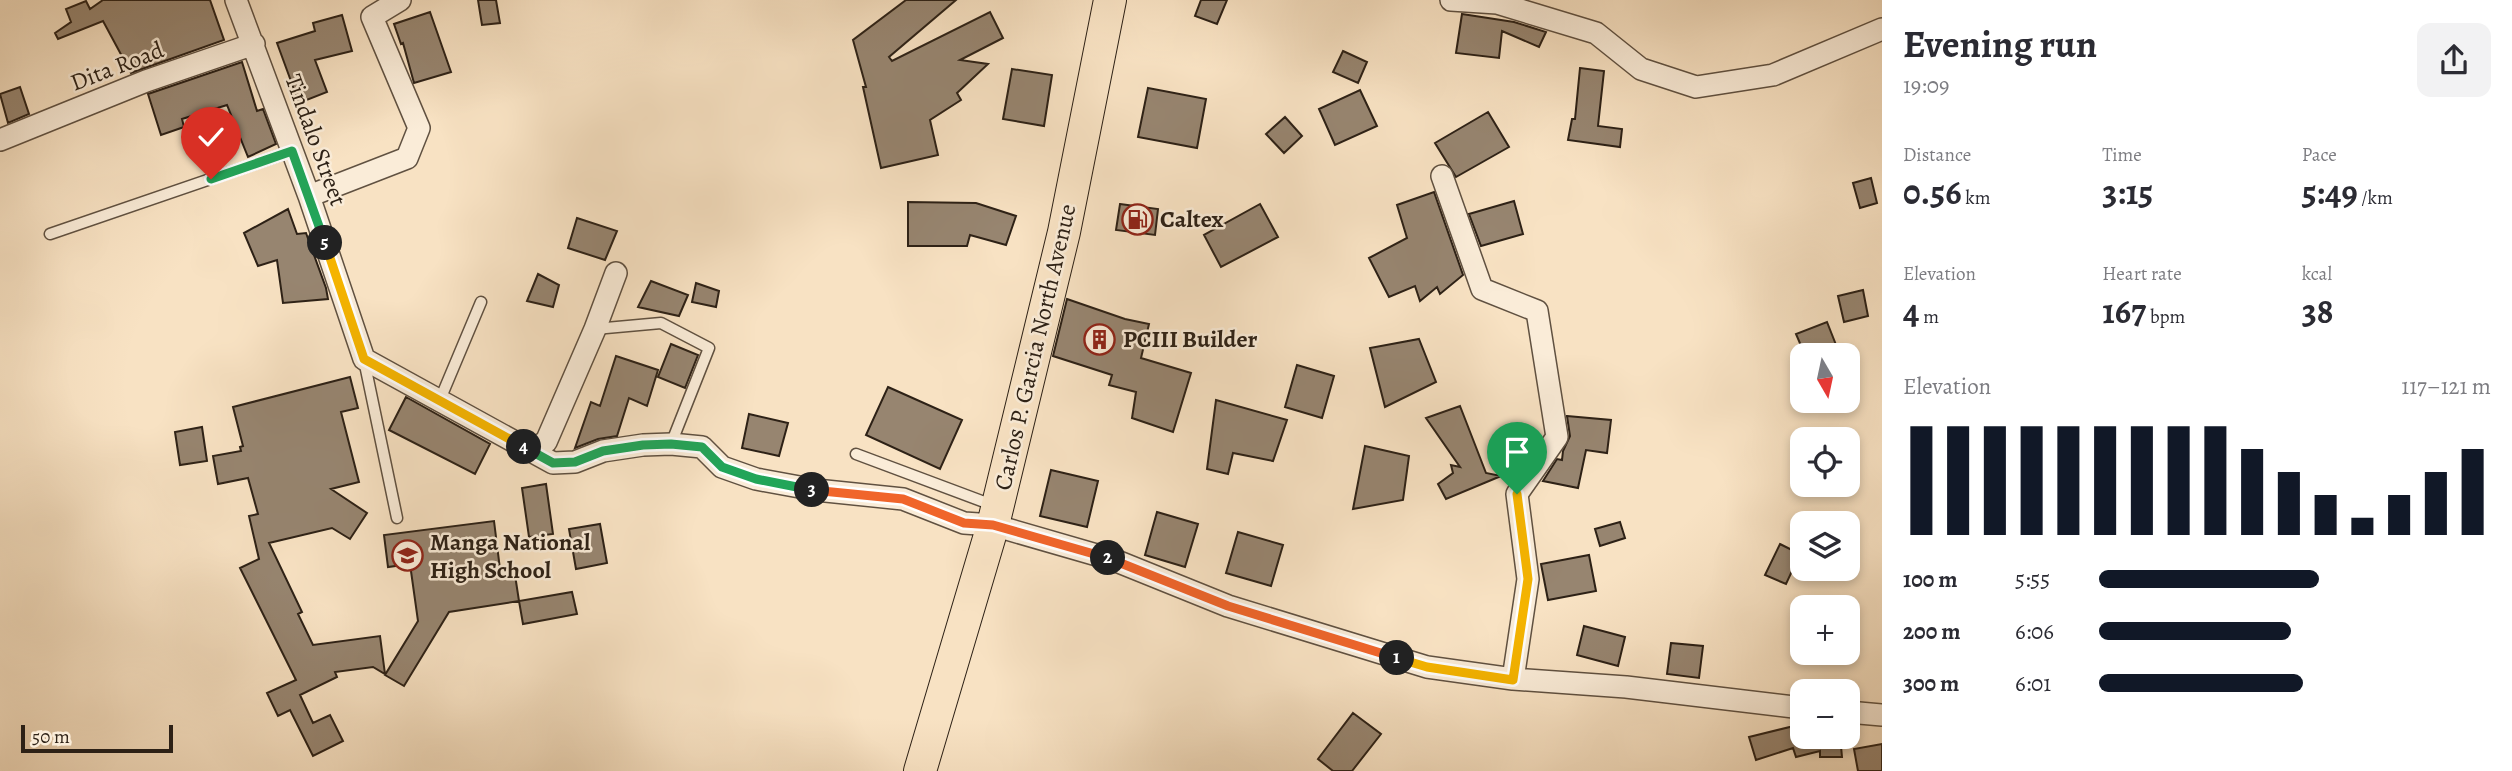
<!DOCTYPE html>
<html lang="en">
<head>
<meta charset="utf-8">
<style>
  :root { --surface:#fff; --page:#f2f2f3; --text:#2b2b33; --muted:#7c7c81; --accent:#111827 }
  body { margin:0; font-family:Alegreya,serif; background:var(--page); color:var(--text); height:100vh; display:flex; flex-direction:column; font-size:26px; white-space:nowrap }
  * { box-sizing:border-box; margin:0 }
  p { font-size:23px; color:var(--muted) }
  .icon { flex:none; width:38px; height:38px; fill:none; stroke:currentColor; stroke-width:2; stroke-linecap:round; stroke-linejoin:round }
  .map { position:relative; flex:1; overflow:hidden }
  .side { display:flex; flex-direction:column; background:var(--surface); width:630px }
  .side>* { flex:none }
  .needle { width:46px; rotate:171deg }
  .controls { position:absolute; left:1790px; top:343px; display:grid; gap:14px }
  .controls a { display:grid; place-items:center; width:70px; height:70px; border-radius:14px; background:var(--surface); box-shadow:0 4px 10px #0003; font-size:35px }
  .scale { position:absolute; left:21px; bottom:18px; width:152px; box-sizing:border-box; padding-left:7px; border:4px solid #2d2116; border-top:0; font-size:19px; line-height:24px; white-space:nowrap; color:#2d2116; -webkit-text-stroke:5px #faecd8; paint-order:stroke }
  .pin { position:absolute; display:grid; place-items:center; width:60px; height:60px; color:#fff; margin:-72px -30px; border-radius:50% 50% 50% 0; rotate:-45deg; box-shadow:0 0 7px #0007 }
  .pin .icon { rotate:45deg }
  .km { position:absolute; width:35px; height:35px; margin:-18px; border-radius:50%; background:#222; color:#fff; font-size:19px; line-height:35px; text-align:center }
  .round { display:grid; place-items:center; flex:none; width:74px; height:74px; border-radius:14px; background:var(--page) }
  .headline { display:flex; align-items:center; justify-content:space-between; height:119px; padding:0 21px }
  h1 { font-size:38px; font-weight:700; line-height:52px }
  .stats { display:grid; grid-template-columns:repeat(3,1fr); gap:10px; height:119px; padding:7px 21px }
  .stats div { display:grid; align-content:center }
  .stats b { font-size:35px; font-weight:700 }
  .stats small { font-size:19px; font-weight:400 }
  .stats p { font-size:19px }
  .chart { height:196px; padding:14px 21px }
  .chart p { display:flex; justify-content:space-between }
  .chart svg { width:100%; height:126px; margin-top:7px; stroke:var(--accent); stroke-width:6 }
  ul { padding:0 21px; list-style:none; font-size:23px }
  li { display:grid; grid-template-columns:112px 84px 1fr; align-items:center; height:52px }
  li i { height:18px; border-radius:9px; background:var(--accent) }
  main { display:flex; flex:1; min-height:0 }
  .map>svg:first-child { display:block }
  .building { fill:#978570; stroke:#2d2116; stroke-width:2 }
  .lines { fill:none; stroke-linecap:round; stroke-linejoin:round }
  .lane-casing { stroke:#605141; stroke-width:13 }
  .street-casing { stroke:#605141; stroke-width:24 }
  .primary-casing { stroke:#2d2116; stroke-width:34 }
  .lane { stroke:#faecd8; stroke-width:10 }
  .street { stroke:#faecd8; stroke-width:21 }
  .primary { stroke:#f8e2c3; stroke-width:32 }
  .split-1-casing { stroke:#fff; stroke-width:14 }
  .split-2-casing { stroke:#fff; stroke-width:14 }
  .split-3-casing { stroke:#fff; stroke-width:14 }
  .split-4-casing { stroke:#fff; stroke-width:14 }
  .split-5-casing { stroke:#fff; stroke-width:14 }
  .split-6-casing { stroke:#fff; stroke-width:14 }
  .split-1 { stroke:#f5b400; stroke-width:9 }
  .split-2 { stroke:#f0652b; stroke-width:9 }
  .split-3 { stroke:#f0652b; stroke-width:9 }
  .split-4 { stroke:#22a559; stroke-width:9 }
  .split-5 { stroke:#f5b400; stroke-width:9 }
  .split-6 { stroke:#22a559; stroke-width:9 }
  .labels { text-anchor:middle; stroke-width:5; stroke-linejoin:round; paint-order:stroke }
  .street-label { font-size:24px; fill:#2d2116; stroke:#faecd8 }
  .poi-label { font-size:24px; font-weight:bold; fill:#2d2116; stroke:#faecd8; text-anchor:start }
</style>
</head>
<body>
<main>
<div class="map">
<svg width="1882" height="771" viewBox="0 0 1882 771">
  <rect width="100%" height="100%" fill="#f8e2c3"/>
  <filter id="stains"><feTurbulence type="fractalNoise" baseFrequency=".00286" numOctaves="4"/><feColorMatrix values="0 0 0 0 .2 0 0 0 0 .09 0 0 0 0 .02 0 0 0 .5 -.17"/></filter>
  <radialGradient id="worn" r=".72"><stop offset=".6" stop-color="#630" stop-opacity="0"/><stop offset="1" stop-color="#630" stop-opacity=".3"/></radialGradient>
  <path class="building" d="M103,0h107l14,40 -93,33 -28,-52 -45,18 -3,-6 16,-11 -5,-13 20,-8 4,8z
    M478,0h18l4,23 -18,2z
    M906,0h50l-67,57 3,4 98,-49 13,26 -43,22 28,4 -31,29 4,7 -31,20 8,35 -57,13 -18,-81h3l-13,-47z
    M1201,0h26l-10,24 -22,-8z
    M430,12l21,60 -37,11 -11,-40 -2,1 -7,-20z
    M1462,14l52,8 32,10 -7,15 -37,-16 -3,27 -43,-5z
    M342,15l10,36 -37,9 12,32 -28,11 -22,-60 38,-12 -2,-8z
    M1343,51l24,11 -9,21 -25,-11z
    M242,62l15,49 6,-2 13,35 -28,13 -21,-52 -45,14 2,8 -23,8 -13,-41z
    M1580,68l24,3 -6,55 24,3 -2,18 -52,-7 4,-21h3z
    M1012,69l40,6 -8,51 -41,-7z
    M20,87l9,27 -21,9 -8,-29z
    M1148,88l58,11 -9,49 -59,-11z
    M1360,90l17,36 -42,19 -16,-36z
    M1488,112l21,35 -53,30 -21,-34z
    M1285,117l17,19 -18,17 -18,-19z
    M1871,178l6,25 -17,5 -7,-25z
    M1434,192l29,83 -23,19 -3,-7 -17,14 -5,-15 -26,11 -20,-39 38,-20 -10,-33z
    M1514,201l9,33 -42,12 -12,-32z
    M908,202l68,1 40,13 -10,29 -36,-10 -3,11h-59z
    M1120,204l38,5 -3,26 -39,-5z
    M1260,204l18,33 -57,30 -17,-32z
    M288,209l9,25 9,-1 20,55 2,11 -45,4 -6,-43 -19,6 -14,-33z
    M577,218l40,13 -12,29 -37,-12z
    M538,274l21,11 -6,22 -26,-6z
    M651,281l37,14 -9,21 -41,-9z
    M696,283l23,8 -3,16 -24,-5z
    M1863,290l5,26 -24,6 -6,-26z
    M1067,299l58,20 24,5 -8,34 50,15 -18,59 -41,-14 4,-26 -27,-7 3,-10 -59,-19z
    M1827,322l13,33h-35l-9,-21z
    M1419,339l17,43 -51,25 -15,-59z
    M671,344l27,11 -13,33 -27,-11z
    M616,356l42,14 -11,36 -18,-8 -12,38 -19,3 -23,9 16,-46 9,4z
    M1297,365l37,11 -12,42 -37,-11z
    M350,377l8,31 -17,4 18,70 -28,7 36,24 -17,26 -18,-11 -63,15 33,69 -4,2 15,31 67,-9 5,38 -12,-7 -38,5 2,5 -37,18 13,28 17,-8 13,26 -30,15 -23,-46 -12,6 -11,-23 29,-13 -56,-112 19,-9 -10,-43 9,-2 -10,-36 -30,6 -5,-28 28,-5 -1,-4 3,-1 -10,-39z
    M888,387l74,33 -22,49 -74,-34z
    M406,397l84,47 -15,30 -86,-44z
    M1216,400l71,20 -14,41 -40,-8 -5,21 -21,-5z
    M1460,406l26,67 15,3 -55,23 -8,-15 15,-11 -2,-8 9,2 -34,-49z
    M749,414l39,9 -9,33 -37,-8z
    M1567,416l44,4 -4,33 -21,-3 -8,38 -35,-7 14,-22 5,1 1,-9 7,-15z
    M202,427l5,34 -27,4 -5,-33z
    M1365,446l44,10 -6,44 -50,9z
    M1051,470l47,11 -11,46 -47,-11z
    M546,484l7,50 -24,3 -7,-49z
    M1157,512l41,12 -13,43 -40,-12z
    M494,521l7,56 14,-2 4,26 -70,11 -45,74 -19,-11 33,-54 -8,-57 -22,3 -4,-32z
    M1620,522l5,16 -25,8 -5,-17z
    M600,524l7,39 -31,6 -7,-40z
    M1238,532l45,13 -12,41 -45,-13z
    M1780,544l20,10 -14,30 -21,-9z
    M1589,555l7,36 -48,9 -7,-36z
    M572,592l5,22 -54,10 -4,-23z
    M1584,626l41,11 -7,29 -41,-11z
    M1671,643l32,3 -4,32 -32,-4z
    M1353,713l28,21 -29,37h-19l-15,-12z
    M1802,724v13h51l1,6 -13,3 1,11h-22v-6l-24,6 -3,-9 -37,12 -7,-23z
    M1882,744v27h-24l-4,-22z"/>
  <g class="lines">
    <defs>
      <path id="lane" d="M50,234l242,-83
        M595,329l66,-6 48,25 -38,96
        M364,360l33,158
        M439,402l42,-100
        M856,454l139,52"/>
      <path id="street" d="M236,0l73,196 55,163 189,104 22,-1 28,-11 40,-6 28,-1 31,3 20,20 34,12 60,11 87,9 61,24 29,2 121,35 114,46 199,61 86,12 113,8 176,21
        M1451,0l46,3 99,30 45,36 55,18 77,-12 109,-46
        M0,140l146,-59 108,-37
        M1442,176l40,113 55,22 20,126 -40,57 11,85 -15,100
        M309,196l98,-38 12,-30 -47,-111 28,-17
        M529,450l17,-8 49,-113 21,-56
        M1848,712l34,3"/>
      <path id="primary" d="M920,771l73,-246 71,-293 46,-232"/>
    </defs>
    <use href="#lane" class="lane-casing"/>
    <use href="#street" class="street-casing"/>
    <use href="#primary" class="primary-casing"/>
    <use href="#lane" class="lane"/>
    <use href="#street" class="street"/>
    <use href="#primary" class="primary"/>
  </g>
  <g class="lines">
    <defs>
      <path id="split-1" d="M1397,658l30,9 86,13 15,-101 -11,-85"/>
      <path id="split-2" d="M1108,558l120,48 169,52"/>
      <path id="split-3" d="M812,490l91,9 61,24 29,2 115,33"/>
      <path id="split-4" d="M524,447l29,16 22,-1 28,-11 40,-6 28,-1 31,3 20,20 34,12 56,11"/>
      <path id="split-5" d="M325,243l39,116 160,88"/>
      <path id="split-6" d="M211,179l81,-28 33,92"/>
    </defs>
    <use href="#split-1" class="split-1-casing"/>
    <use href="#split-2" class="split-2-casing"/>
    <use href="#split-3" class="split-3-casing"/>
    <use href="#split-4" class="split-4-casing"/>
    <use href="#split-5" class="split-5-casing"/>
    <use href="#split-6" class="split-6-casing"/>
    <use href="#split-1" class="split-1"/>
    <use href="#split-2" class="split-2"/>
    <use href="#split-3" class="split-3"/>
    <use href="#split-4" class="split-4"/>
    <use href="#split-5" class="split-5"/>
    <use href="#split-6" class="split-6"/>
  </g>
  <defs>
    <symbol id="fuel-ring" viewBox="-11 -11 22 22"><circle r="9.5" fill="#faecd8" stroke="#8f2418" stroke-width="1.5"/><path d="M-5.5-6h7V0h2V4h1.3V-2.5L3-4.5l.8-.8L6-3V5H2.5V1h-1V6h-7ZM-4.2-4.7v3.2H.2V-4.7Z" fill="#8f2418"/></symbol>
    <symbol id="building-ring" viewBox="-11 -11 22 22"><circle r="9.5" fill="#faecd8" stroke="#8f2418" stroke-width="1.5"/><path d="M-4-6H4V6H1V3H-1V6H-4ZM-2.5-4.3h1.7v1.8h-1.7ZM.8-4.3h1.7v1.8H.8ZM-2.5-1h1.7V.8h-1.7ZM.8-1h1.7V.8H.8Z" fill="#8f2418"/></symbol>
    <symbol id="school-ring" viewBox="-11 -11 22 22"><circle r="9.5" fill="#faecd8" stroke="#8f2418" stroke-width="1.5"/><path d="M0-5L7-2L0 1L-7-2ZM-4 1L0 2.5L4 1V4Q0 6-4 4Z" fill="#8f2418"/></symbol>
  </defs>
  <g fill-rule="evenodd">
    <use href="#fuel-ring" x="1120" y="202" width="35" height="35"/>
    <use href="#building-ring" x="1082" y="322" width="35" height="35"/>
    <use href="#school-ring" x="390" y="538" width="35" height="35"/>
  </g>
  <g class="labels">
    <g class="street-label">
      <text transform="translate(117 66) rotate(-21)" y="8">Dita Road</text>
      <text transform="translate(316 140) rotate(70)" y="8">Tindalo Street</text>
      <text transform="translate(1035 347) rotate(-77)" y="8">Carlos P. Garcia North Avenue</text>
    </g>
    <g class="poi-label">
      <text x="1160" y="227">Caltex</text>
      <text x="1123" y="347">PCIII Builder</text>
      <text x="430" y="550">Manga National<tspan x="430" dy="28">High School</tspan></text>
    </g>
  </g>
  <rect width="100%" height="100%" filter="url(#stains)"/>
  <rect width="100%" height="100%" fill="url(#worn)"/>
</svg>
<div class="controls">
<a><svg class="needle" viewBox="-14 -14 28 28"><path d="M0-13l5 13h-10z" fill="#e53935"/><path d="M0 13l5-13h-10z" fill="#7c7c81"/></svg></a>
<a><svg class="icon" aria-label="locate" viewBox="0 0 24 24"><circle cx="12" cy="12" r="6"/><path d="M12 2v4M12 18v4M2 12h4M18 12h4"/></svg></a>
<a><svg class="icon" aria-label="layers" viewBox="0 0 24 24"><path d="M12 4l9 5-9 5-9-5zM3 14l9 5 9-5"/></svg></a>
<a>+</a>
<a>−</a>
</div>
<div class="scale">50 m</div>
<div class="pin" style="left:1517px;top:494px;background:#1e9e55"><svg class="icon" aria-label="arrive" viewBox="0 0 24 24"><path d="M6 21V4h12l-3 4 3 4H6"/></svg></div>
<div class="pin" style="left:211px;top:179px;background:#d93025"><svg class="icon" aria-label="check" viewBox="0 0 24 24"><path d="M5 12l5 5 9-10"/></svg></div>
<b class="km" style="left:1397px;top:658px">1</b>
<b class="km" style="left:1108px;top:558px">2</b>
<b class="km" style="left:812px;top:490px">3</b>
<b class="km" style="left:524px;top:447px">4</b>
<b class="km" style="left:325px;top:243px">5</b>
</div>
<section class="side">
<div class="headline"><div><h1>Evening run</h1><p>19:09</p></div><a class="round"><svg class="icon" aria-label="share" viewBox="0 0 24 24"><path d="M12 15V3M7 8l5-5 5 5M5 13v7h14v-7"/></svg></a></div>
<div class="stats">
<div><p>Distance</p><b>0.56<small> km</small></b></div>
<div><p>Time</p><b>3:15</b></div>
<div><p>Pace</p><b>5:49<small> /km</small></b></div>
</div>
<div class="stats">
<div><p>Elevation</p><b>4<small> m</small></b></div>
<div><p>Heart rate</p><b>167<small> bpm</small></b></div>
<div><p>kcal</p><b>38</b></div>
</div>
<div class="chart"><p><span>Elevation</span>117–121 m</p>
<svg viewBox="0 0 160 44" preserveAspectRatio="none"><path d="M5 44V6M15 44V6M25 44V6M35 44V6M45 44V6M55 44V6M65 44V6M75 44V6M85 44V6M95 44V14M105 44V22M115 44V30M125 44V38M135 44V30M145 44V22M155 44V14"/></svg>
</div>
<ul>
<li><b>100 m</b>5:55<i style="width:56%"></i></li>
<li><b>200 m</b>6:06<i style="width:49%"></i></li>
<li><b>300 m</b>6:01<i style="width:52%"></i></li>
</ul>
</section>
</main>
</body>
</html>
